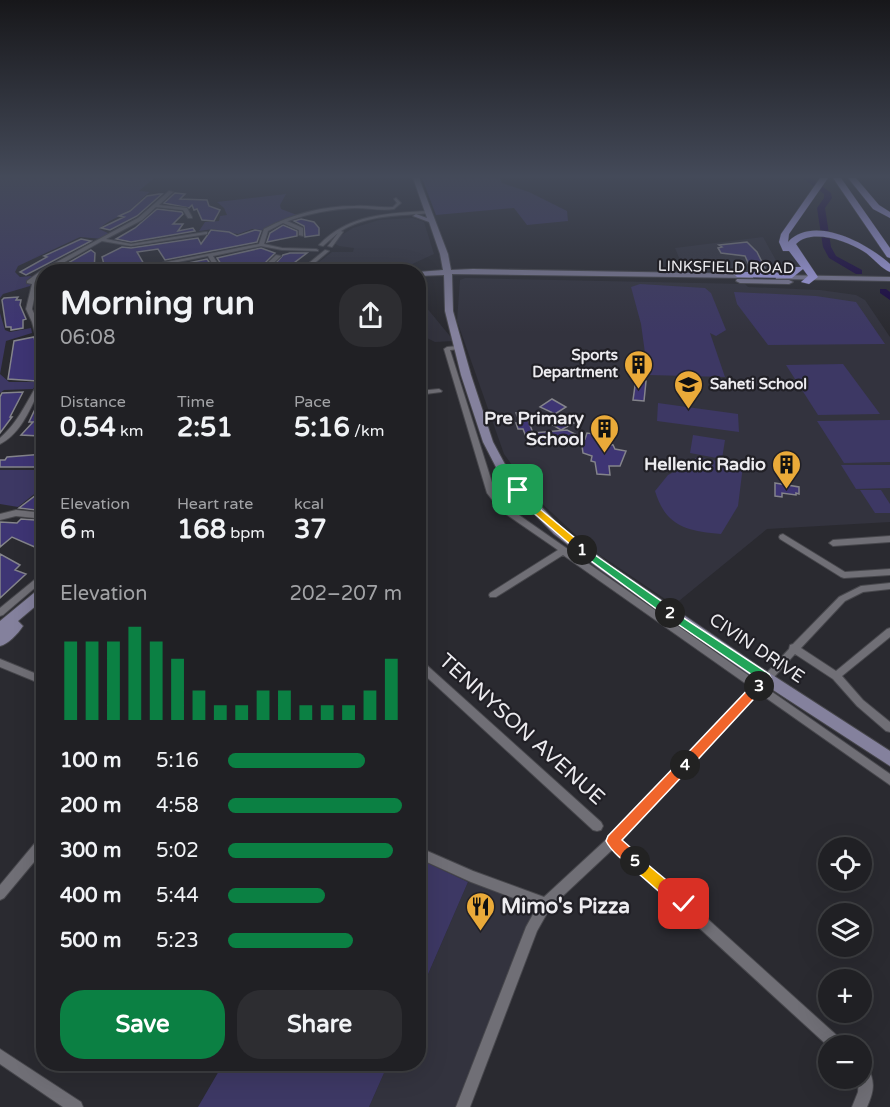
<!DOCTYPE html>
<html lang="en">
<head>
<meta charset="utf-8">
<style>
  :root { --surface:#202024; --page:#2d2d31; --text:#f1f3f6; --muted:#a2a3a6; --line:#3d3e41; --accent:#0b8043 }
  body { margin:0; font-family:"Varela Round",sans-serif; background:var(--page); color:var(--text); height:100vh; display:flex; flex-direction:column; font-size:22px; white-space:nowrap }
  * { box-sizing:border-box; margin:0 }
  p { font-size:20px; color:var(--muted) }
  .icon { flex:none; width:33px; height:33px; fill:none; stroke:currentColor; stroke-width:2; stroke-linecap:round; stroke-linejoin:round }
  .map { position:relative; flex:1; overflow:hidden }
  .sheet { position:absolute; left:36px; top:264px; width:390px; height:807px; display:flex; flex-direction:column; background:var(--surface); border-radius:24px; box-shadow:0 6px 24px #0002,0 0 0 2px var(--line) }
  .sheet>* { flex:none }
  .buttons { position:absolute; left:818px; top:837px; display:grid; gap:12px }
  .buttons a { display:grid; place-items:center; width:54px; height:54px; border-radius:50%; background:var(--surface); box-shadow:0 6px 24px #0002,0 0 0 2px var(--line); font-size:30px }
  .pin { position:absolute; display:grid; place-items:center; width:51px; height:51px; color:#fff; margin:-26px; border-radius:12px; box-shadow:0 3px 9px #0006 }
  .km { position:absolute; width:30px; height:30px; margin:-15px; border-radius:50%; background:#222; color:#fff; font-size:16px; line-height:30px; text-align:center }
  .round { display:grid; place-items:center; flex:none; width:63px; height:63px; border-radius:24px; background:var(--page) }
  .head { display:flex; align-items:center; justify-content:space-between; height:102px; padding:0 24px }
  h1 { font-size:33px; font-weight:700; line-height:45px }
  .metrics { display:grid; grid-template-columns:repeat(3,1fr); gap:9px; height:102px; padding:6px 24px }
  .metrics div { display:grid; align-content:center }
  .metrics b { font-size:26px; font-weight:700 }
  .metrics small { font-size:16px; font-weight:400 }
  .metrics p { font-size:16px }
  .chart { height:168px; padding:12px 24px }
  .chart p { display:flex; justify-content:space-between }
  .chart svg { width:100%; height:108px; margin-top:6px; stroke:var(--accent); stroke-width:6 }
  .button { display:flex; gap:12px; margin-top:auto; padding:12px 24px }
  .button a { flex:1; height:69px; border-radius:24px; background:var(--accent); color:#fff; font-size:24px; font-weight:700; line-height:69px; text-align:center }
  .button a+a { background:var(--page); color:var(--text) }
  ul { padding:0 24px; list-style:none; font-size:20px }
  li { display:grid; grid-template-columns:96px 72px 1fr; align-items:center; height:45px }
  li i { height:15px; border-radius:8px; background:var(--accent) }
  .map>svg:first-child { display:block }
  .built { fill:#33333e }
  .green { fill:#3d3864 }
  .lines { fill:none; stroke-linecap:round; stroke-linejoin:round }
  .stream { stroke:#180542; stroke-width:1.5 }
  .river { fill:#180542; fill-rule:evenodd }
  .building { fill:#3e3574; stroke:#84848b; stroke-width:1.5 }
  .street-casing { stroke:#47474c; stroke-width:2 }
  .secondary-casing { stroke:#47474c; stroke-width:2 }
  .highway-casing { stroke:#47474c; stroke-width:1 }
  .street { fill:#706f76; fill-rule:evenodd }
  .secondary { fill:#84819d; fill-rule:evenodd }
  .highway { fill:#b1abf7; fill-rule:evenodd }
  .split-1 { fill:#f5b400; stroke:#fff; stroke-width:1.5 }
  .split-2 { fill:#22a559; stroke:#fff; stroke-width:1.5 }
  .split-3 { fill:#22a559; stroke:#fff; stroke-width:1.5 }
  .split-4 { fill:#f0652b; stroke:#fff; stroke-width:1.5 }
  .split-5 { fill:#f0652b; stroke:#fff; stroke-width:1.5 }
  .split-6 { fill:#f5b400; stroke:#fff; stroke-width:1.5 }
  .labels { text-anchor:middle; stroke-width:4.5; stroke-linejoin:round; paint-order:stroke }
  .far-street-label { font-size:15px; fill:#edecf0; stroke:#212026 }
  .far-poi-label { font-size:15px; font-weight:bold; fill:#edecf0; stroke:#212026; text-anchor:end }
  .poi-label { font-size:18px; font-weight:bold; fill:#edecf0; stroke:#212026; text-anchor:end }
  .street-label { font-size:18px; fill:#edecf0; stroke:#212026 }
  .near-street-label { font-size:21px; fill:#edecf0; stroke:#212026 }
  .near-poi-label { font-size:21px; font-weight:bold; fill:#edecf0; stroke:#212026; text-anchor:start }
</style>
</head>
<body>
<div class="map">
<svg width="890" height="1107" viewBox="0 0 890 1107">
  <rect width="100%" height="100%" fill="#2a2a30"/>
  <path class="built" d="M413,218l11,4 10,32 -37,17 -91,1 26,-20h21l1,-4 -15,-2 -5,-3 6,-7 13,-8 26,-8z
    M763,237l20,36 -99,-3 -9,-22z
    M465,278l280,6 3,3 72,3 36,5 9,5 25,37v185l-123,7 -93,76 -83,-56 -54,-50 -33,-45 -47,-133 3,-41z
    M426,307l28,34 -19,1 -16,-8 -1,-22z
    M468,882l76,21 -81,204h-94l19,-43h30l1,-69z"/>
  <path class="green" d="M0,178h154l-15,13 11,1c-8,5 -14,14 -22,19 -10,7 -20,9 -29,18l11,5 -7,5 -23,-2 -62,29 -3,6 5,5 12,-1 -6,5 5,3 -1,2 -27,8 -3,4z
    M422,178h78l2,5 27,9 38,19 1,10 -41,4 -13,-17 -78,7z
    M286,194l-6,11 1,4 16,6 -34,15 -11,-1 -14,5 -25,-5 -14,2 6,-9 14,-1 1,-5 7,-1 -3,-7 -7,-6z
    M640,284l65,4 6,5 15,37 -10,6 -6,-3 15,44 -77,-2 -7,-51 -10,-37z
    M734,292l82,4 40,6 29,42 -117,1 -31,-41z
    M0,313l5,17 5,2 21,-4 1,5 -26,8 -6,33 9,8h28l-4,7 -29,1 -4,3z
    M843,364l37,50 -62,1 -32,-50z
    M658,403l80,11 1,18 -82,-11z
    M890,420v42l-46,1 -27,-42z
    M693,435l32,5 -3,19 -32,-6z
    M697,457l46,9 -5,40 -17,28c-34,-3 -55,-7 -66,-43l13,-16 22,-12z
    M841,465h49v23l-34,1z
    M0,470h43v17l-25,20 -18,-3z
    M860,490h21l9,14v9h-15z
    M419,859l49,23 -49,113z
    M223,1064h165l-19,43h-171z"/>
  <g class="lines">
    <path class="stream" d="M883,291l7,2"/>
    <path class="river" d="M803,178h8l20,15 1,5 -7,10 6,39 5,9 26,14v4h-6l-27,-16 -6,-11 -6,-39 7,-10v-4z
      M880,289h6l4,3v8l-10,-7z"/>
  </g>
  <path class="building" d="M175,193l10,1 -5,5 27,1 2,6 11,4 -6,11 -12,-1 -5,-11 -3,1 -2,-5 -3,3 -25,-5z
    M159,194h3l-25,22 -27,14 -9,-2 23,-11 -5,-1 11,-5 17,-15z
    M157,209l25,3 1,2 -10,10h10l-5,7 15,-3 2,3 -64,11 -15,-3 19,-11z
    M301,219l13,3 5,6v7l-14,2 -1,-11 -10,-5z
    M283,225l14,6v5l-30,6 3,-9z
    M211,230l18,2 8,4 18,-6 6,1 -4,11 -92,18 -7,-11 -21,3 7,12 -39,4 -3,-11 20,-10 9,1 67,-10 3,6z
    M81,239l10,2 -65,34 -6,-3 27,-15 -3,-1z
    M747,242l10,10 8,16 -15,-1 -5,-11 -24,-3 -3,-5 4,-1 -3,-2z
    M261,248l14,5 -19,19h-24l-11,-8 -4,-6z
    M91,250l4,3 -1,19h-42z
    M290,253h17l-25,19h-14l15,-17z
    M207,259l6,9 -4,4h-64z
    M18,297l-2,3h5l-1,5 6,14 -3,1v8l-12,2v-3h-5l-4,-27 2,-2z
    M34,337l6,24 1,14 -4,6 -29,-2 6,-38z
    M636,379l10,2 -2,20 -11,-1z
    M44,390v43l-4,3 -19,-1 12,-13h-4z
    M23,392l-13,25h2l-12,16v-36l2,-4z
    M552,399l14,8 -11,7 -15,-7z
    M525,412l8,21 34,-3 18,9 2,-6 14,2 -1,4 9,2 -1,3 5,1 2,4 11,2 -6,15h-11l1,9 -13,-1 -2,-12 -4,-1 1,-5 -9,-3 -1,-7 -9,-4 -4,3 -9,-5 -28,3 -1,-4h-4l-4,-10h-5l-2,-6h4l-4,-10z
    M559,414l15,9 -13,7 -15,-9z
    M44,454v13h-44v-7h5l2,-3z
    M775,483l24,4v7l-3,-1v2l-14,-2v4l-7,-1z
    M44,489v22l-25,-3z
    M21,519l14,1 9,5v7l-8,6 8,4v9l-32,-14 -12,10v-25l17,1z
    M0,554l20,11 -5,5 11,4 -26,24z"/>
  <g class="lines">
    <defs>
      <path id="street" d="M169,191l4,1 -14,13 28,3 5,9v1h-4l-5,-8 -27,-3 -14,13 -36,19 25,5 74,-12h2v2l-76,12 -29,-5 -55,31h-3v2l-3,3 3,3 -7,4 -5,25 6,13 6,23v16l-2,-1 -10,-38 -6,-13 6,-25 -5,-1v-2l15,-11 96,-52z
        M396,198l5,5 -7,6c-13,2 -26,-1 -39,-1 -23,1 -45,5 -67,13h-1l16,7v8l-4,-1v-5l-16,-7 -15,8 -4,13 18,4 34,1 2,1v1l-36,-1 -21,-4 -48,10 6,10 11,6c-14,0 -15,-4 -22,-16l-80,16h-13l144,-28 5,-15c28,-15 59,-23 91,-23 13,-1 25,2 38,1l4,-4 -3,-4z
        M429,211h2v2c-30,3 -63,1 -90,18l2,1 -11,15 -4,-1 10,-13 -15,13 -4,-1c29,-31 70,-32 110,-34z
        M325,250l4,1 -25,21h-6z
        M276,255l5,1 -17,16h-6z
        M458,346l3,2 -1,1 -10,1 45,142 11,14 252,176 31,-33 1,-4 3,-1 46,-47 22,-11 29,-3v6l-27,3 -18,9 -44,47 35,23 51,-42 3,-1v9l-48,39 21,24 27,22v10l-4,-1 -29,-25 -24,-27 -38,-25 -30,33 125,87v11l-131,-92 -138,148 222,200 2,5h-17l-215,-197 -63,59 -13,23 -67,176h-14l70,-180 11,-20 -66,-25 -53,-24v-11l55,24 71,26 65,-60 143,-149 -189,-133 -67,42h-6l-1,-2 1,-2 68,-43 -58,-40 -13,-17 -43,-144 3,-2z
        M44,376c0,9 -5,15 -9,23 -8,17 -17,36 -35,45v-6c20,-17 28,-40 42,-61z
        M439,389l3,2 -1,1 -23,3v-4z
        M16,510l28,3v6l-28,-3 -16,4v-6z
        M783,534l62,38 45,-3v6l-46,3 -3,-1 -61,-38 -1,-2 1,-2z
        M890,536v6l-57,4 -4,-3 4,-3z
        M44,572v8l-41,35 -3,1v-8z
        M0,659l44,18v8l-44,-18z
        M418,659l3,1 180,162 2,4 -2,4 -4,1 -4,-1 -175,-161z
        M44,836v14l-40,48 -4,2v-15l40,-48z
        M0,1049l81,53 2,5h-20l-63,-43z
        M861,1061l5,2c9,18 9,26 1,44h-15l6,-15 1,-14h2z"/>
      <path id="secondary" d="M413,178h6l29,76 3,16 22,-1 280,5v4h-3l-298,-4 1,37 18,64 22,67 15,28 14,17 40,41 47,36 148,101 133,86v15l-143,-93 -146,-103 -47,-36 -40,-41 -16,-22 -15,-29 -22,-67 -16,-64 -1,-36 -26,1v-4l25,-2 -3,-16 -11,-32 -16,-6 3,-2 11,4z
        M776,275l114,2v4l-111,-2h-3z
        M737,279l52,1 4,2 -4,2 -49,-1 -4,-2z
        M44,586v13l-26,22 5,5c-5,8 -15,18 -23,20v-25l40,-33z"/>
      <path id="highway" d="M820,178h8l-39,56 -1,8c26,-28 80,2 102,22v8c-10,-4 -17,-15 -27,-21 -16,-10 -52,-23 -67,-7l22,33 -9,7 -8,-2 7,-6 -5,-7 -11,9 -55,-1 -2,-2 5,-3h49l6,-5h6l-12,-16h-6l-4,-9 2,-8z
        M833,178h8l49,70v10l-3,-1z
        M848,178h8l23,27 11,7v6l-17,-9z"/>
    </defs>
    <use href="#street" class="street-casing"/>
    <use href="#secondary" class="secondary-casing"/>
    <use href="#highway" class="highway-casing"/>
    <use href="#street" class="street"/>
    <use href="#secondary" class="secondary"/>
    <use href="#highway" class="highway"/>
  </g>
  <linearGradient id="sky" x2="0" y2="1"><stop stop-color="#17171a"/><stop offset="0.53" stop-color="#444a59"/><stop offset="1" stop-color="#444a59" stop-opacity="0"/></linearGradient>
  <rect width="890" height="333" fill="url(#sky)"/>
  <path class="split-1" d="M514,488h7l14,17 51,42v5h-7l-50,-43 -15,-16z"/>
  <path class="split-2" d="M582,546l92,64v6h-8l-87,-64v-5z"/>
  <path class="split-3" d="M670,609l99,65 2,4 -8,11h-8l-1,-3 4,-7 -92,-63 -1,-3z"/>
  <path class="split-4" d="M759,681l6,5 -2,3 -74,80h-9l-2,-4 2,-4 75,-79z"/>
  <path class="split-5" d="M685,759l6,6 -2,4 -67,71 18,16 2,5 -2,5 -5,2c-10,-5 -24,-17 -29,-27l2,-5 72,-75z"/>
  <path class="split-6" d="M635,854l54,45 2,5 -2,5 -5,2 -5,-2 -49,-43 -2,-5 2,-5z"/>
  <defs>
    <symbol id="building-pin" viewBox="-11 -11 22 30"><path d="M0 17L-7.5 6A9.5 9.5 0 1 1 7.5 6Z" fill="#eaaa39" stroke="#212026"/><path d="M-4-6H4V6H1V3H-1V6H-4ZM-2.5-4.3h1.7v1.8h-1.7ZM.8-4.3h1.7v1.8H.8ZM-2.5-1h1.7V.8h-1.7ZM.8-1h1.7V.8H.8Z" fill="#111"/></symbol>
    <symbol id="school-pin" viewBox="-11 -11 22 30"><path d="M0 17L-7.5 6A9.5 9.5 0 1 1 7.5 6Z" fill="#eaaa39" stroke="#212026"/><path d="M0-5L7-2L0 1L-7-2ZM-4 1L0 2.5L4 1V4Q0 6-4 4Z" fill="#111"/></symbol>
    <symbol id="restaurant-pin" viewBox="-11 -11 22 30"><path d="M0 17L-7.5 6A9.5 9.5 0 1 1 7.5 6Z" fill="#eaaa39" stroke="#212026"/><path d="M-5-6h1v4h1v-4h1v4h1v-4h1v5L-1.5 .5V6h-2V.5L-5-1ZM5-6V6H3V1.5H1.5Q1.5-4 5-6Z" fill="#111"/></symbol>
  </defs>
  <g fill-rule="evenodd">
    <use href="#building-pin" x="622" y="348" width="33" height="45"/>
    <use href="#school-pin" x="672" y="368" width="33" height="45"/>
    <use href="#building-pin" x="588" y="412" width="33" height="45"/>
    <use href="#building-pin" x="770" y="448" width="33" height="45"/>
    <use href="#restaurant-pin" x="464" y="890" width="33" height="45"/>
  </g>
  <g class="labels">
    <g class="far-street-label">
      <text transform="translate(726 267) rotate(1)" y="5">LINKSFIELD ROAD</text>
    </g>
    <g class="far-poi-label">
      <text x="618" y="360">Sports<tspan x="618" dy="17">Department</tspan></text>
      <text x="710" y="389" text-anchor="start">Saheti School</text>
    </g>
    <g class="poi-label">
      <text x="584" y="424">Pre Primary<tspan x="584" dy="21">School</tspan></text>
      <text x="766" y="470">Hellenic Radio</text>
    </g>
    <g class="street-label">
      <text transform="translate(757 648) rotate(34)" y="6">CIVIN DRIVE</text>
    </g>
    <g class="near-street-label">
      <text transform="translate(522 729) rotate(42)" y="7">TENNYSON AVENUE</text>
    </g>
    <g class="near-poi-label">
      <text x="501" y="913">Mimo's Pizza</text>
    </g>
  </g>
</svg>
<div class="buttons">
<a><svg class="icon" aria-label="locate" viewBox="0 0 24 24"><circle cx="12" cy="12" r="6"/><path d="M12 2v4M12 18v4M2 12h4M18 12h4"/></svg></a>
<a><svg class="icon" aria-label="layers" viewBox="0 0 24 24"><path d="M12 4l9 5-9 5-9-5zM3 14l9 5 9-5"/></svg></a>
<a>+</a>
<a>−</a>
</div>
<div class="pin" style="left:518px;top:490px;background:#1e9e55"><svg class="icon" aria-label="arrive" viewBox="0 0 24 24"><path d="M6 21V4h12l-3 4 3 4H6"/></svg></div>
<div class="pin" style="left:684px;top:904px;background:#d93025"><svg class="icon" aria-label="check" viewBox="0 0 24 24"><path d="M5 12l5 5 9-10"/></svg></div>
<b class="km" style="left:582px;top:550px">1</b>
<b class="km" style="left:670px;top:613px">2</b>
<b class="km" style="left:759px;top:686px">3</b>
<b class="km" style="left:685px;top:765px">4</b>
<b class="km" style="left:635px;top:861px">5</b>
<section class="sheet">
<div class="head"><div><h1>Morning run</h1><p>06:08</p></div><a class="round"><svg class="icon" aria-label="share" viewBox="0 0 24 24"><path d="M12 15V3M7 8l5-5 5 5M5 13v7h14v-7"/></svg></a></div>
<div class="metrics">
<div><p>Distance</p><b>0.54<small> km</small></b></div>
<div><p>Time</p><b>2:51</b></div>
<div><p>Pace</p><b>5:16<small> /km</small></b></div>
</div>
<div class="metrics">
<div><p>Elevation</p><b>6<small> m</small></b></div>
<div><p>Heart rate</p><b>168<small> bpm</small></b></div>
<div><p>kcal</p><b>37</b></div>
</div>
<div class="chart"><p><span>Elevation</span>202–207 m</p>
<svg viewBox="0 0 160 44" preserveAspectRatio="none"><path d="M5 44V12M15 44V12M25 44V12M35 44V6M45 44V12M55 44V19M65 44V32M75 44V38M85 44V38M95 44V32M105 44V32M115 44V38M125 44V38M135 44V38M145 44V32M155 44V19"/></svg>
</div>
<ul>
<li><b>100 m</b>5:16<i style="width:79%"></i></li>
<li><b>200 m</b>4:58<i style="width:100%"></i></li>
<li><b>300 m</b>5:02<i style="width:95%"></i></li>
<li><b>400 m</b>5:44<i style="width:56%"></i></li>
<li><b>500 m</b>5:23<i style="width:72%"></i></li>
</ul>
<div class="button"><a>Save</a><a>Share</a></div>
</section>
</div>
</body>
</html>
